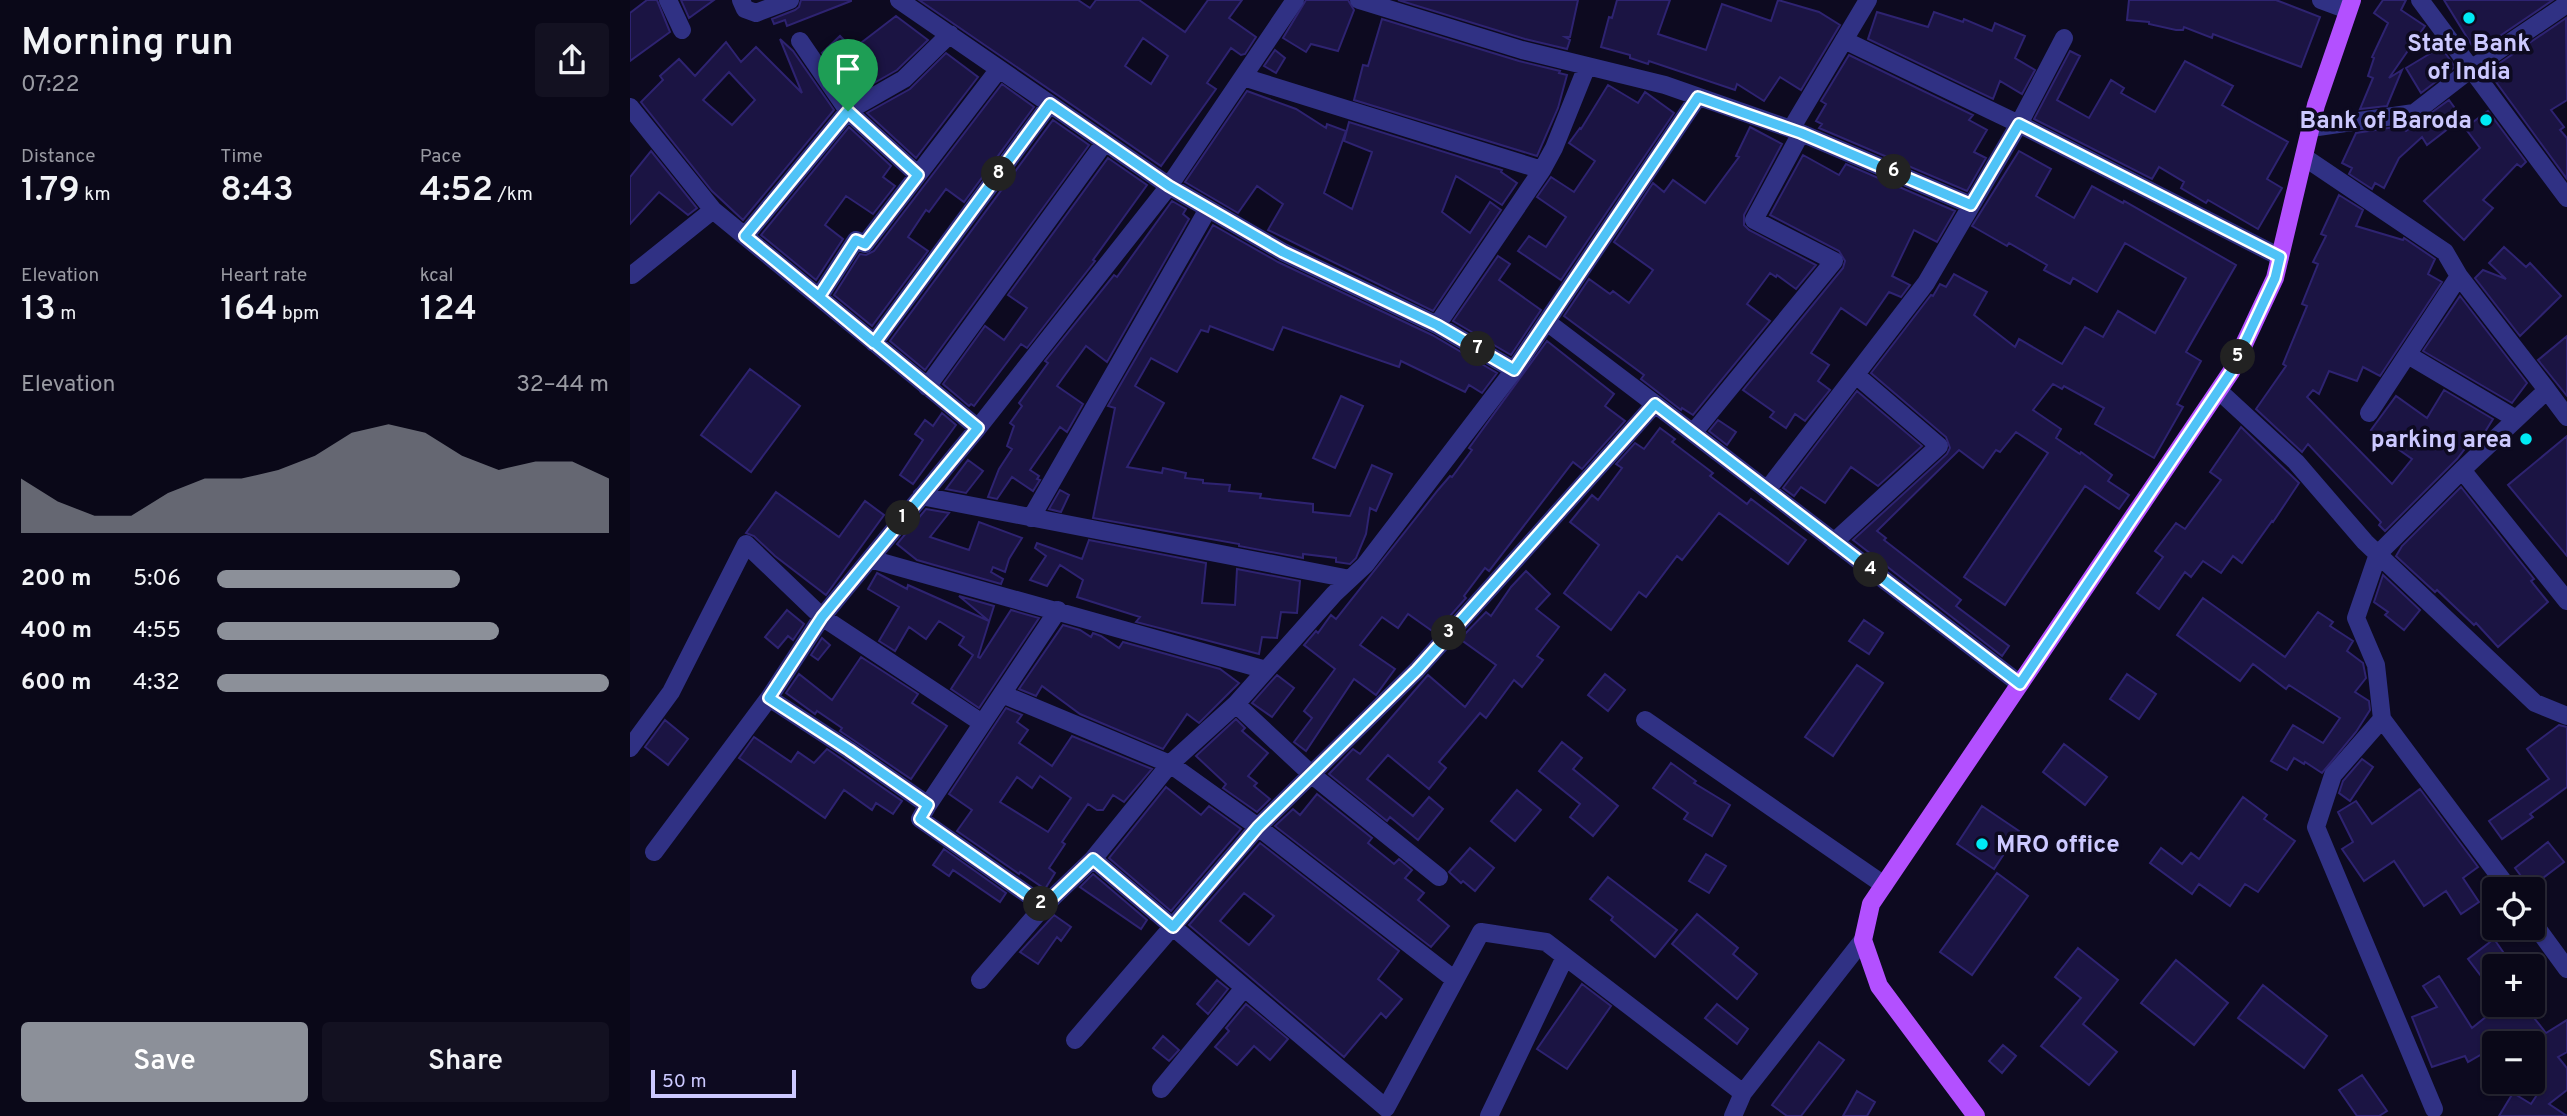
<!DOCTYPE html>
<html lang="en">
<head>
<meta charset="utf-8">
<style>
  :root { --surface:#0a0818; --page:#131121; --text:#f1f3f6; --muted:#999aa2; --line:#2a2937; --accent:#8c9099 }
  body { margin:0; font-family:Overpass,sans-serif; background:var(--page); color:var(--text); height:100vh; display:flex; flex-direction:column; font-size:26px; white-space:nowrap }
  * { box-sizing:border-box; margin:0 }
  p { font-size:23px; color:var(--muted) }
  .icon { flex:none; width:38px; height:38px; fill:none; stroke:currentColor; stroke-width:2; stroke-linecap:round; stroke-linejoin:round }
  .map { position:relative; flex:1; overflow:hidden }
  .sheet { display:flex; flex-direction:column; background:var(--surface); width:630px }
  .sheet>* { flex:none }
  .tools { position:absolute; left:1852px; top:877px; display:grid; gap:14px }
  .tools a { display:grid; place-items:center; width:63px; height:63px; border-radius:7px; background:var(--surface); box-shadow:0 2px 5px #0004,0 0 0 2px var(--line); font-size:35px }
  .scale { position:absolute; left:21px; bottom:18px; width:145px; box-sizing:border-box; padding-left:7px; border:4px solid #ccc9ff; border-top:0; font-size:19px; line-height:24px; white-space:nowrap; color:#ccc9ff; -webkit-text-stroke:5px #0d0a20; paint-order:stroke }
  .pin { position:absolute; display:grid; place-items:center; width:60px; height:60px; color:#fff; margin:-72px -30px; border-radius:50% 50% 50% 0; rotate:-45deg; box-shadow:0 0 7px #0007 }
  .pin .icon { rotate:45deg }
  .km { position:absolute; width:35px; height:35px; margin:-18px; border-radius:50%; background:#222; color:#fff; font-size:19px; line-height:35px; text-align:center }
  .round { display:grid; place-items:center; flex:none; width:74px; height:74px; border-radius:7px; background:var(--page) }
  .head { display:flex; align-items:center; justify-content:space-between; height:119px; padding:0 21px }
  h1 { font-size:38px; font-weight:600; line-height:52px }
  .figures { display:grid; grid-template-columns:repeat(3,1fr); gap:10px; height:119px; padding:7px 21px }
  .figures div { display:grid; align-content:center }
  .figures b { font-size:35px; font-weight:600 }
  .figures small { font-size:19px; font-weight:400 }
  .figures p { font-size:19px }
  .chart { height:196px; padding:14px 21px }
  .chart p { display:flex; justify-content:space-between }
  .chart svg { width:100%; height:126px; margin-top:7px; fill:var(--accent); opacity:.7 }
  .cta { display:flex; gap:14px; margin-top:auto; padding:14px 21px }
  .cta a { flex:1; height:80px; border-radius:7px; background:var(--accent); color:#fff; font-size:28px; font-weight:600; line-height:80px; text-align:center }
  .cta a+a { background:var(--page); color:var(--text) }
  ul { padding:0 21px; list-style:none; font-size:23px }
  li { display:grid; grid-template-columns:112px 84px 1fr; align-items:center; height:52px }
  li i { height:18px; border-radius:9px; background:var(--accent) }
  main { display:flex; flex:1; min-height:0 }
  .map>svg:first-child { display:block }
  .building { fill:#1b1443; stroke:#2e2371; stroke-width:2; fill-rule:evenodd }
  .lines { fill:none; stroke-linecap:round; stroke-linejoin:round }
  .minor { stroke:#303184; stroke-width:18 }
  .primary { stroke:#b350ff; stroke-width:18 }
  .route-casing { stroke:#fff; stroke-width:14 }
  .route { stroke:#4fc3f7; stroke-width:9 }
  .poi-dot { fill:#00eaf4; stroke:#0d0a20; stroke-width:2.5 }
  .labels { text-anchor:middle; stroke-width:7; stroke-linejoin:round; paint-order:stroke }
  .poi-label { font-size:24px; font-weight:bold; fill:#ccc9ff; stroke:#0d0a20; text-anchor:end }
</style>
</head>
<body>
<main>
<section class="sheet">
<div class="head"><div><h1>Morning run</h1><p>07:22</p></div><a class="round"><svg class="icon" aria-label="share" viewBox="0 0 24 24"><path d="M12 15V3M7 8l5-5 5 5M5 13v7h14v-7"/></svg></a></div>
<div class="figures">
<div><p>Distance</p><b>1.79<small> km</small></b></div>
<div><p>Time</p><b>8:43</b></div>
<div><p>Pace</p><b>4:52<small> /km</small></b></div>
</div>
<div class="figures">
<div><p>Elevation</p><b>13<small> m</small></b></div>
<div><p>Heart rate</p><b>164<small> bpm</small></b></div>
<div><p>kcal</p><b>124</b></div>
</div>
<div class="chart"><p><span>Elevation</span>32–44 m</p>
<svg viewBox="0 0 160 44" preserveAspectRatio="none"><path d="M0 44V25L10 33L20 38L30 38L40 30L50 25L60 25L70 22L80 17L90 9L100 6L110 9L120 17L130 22L140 19L150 19L160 25V44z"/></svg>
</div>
<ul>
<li><b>200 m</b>5:06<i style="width:62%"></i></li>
<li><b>400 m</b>4:55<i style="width:72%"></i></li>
<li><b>600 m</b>4:32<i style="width:100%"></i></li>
</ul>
<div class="cta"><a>Save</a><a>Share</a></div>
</section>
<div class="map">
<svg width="1937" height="1116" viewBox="0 0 1937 1116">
  <rect width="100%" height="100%" fill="#0d0a20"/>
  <path class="building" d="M17,0h10l13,32 -40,29v-48z
    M51,0h33l-25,18z
    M171,0h50v1l-64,25 -2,-6 -11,4 -2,-5 23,-9 4,-3z
    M289,0h159l12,8 6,-8h43l46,32 23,-32h34l-13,18 27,19 -11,17 -4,1 -10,-7 -24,35 9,6 -55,77zM513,38l25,18 -17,28 -26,-18z
    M676,0h42l6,10 -16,41 -27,-7 -5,8 -23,-14z
    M768,0h180l-8,37h-5l5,3 -3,9 -42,-10z
    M987,0h53l-12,34 48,16 16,-46 49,17 7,-21 41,12 21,13 -39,65 -21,-13 -16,24 -27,-17 -2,6 -86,-29 -1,3 -18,-6v-3l-29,-8 8,-30 3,1z
    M1499,0h147l44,17 -19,50 -88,-33 -1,4 -28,-11 -1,3h-7l-27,-6v-2l-22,-2z
    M1753,0h23l-5,10 24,16 -36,52 13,-8 -15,36 -27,3 13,-31 -5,-2 6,-18 -2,-1 16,-34 -14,-10z
    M1814,0h109l-77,52z
    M1247,12l51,15 6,-15 29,10 1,-3 28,12 3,-8 30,13 -10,22 20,12 -13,24 -22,-13 -7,18 -125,-60z
    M266,16l32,24 -31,30 -46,26 -29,-43 18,-17 13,13z
    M1936,18l1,82 -16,10 13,17 -4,3 7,8v41l-79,-108z
    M752,19l137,42 41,10 -1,2 8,2 -9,33 -21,48 -183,-56 9,-35 5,1z
    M150,39l13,12 41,59 -91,110 -31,-29 -71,-89 22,-22 -3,-4 19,-17 16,17 31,-34 15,20 15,-15 46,46zM99,72l26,28 -23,25 -29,-25z
    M1811,47l14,20 -34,26 -15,-25z
    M645,50l10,8 -9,15 -12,-7z
    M1440,51l10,5 -23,44 32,18 22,-38 13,8 -3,5 34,19 30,-51 48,25 -11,19 66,37 -21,37 15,9 -24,41 -50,-29 -2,3 -25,-15 3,-6 -25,-15 -7,12 -118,-60z
    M316,53l32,24 -62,81 -49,-45 43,-24z
    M1219,55l124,60 -4,5 18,10 -13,22 12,6 -19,33 -148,-63 3,-4 -6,-3 10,-17 -5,-3z
    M372,84l32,23 -70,95 -18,-13 -17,23 -3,-2 -18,27 20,14 -56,75 -38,-31 26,-41 6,1 8,-4z
    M978,85l30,18 7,-11 29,21 -113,167 -43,-29 11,-15 17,11 20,-30 -29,-20 14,-20 23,15 21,-31 -26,-18 11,-15 1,1z
    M617,91l49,18 30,19 1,-4 19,7 -22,62 28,16 20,-57 -28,-11 5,-19 153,48 -1,2 16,11 -15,22 -46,-29 -14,36 28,21 20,-31 11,8 -68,101 -165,-81 15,-26 -26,-18 -19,27 -53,-31z
    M1819,100l13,18 -35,27 -5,-8 -23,21 -15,30 -9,-5 -3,6 -23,-15 3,-6 -10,-5 14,-30 45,-7 5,5z
    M1858,111l38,51 -5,5 -4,-3 -34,36 10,8 -29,32 -40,-39 56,-53 -15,-20z
    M423,120l36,25 -164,225 -35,-29z
    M219,127l42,39 -8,11 12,9 -22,28 -27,-18 -21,29 18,14 -27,41 -55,-45z
    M1120,127l32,17 -38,71v10l5,5 67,35 -20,24 -19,-14 -1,2 -6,-4 -23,31 23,17 -77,94 -11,-7 -1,2 -40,-31 3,-4 -80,-59 25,-37 21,15 3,-3 16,12 24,-33 -39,-28 39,-59 11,9 9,-12 32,23 34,-46 -3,-1z
    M21,151l46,57 -9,7 -29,-23 -29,32v-47z
    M1389,151l32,18 -15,27 38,22 18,-32 31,17 1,-2 112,64 -50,87 15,9 -24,43 6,3 -29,51 -59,-34 9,-16 -40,-22 -2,3 -9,-5 -20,26 28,19 -5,9 24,16 1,-2 31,23 -4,6 21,14 -10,14 -34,-23 -80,119 -41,-28 84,-124 -32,-21 -16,20 -4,-2 -13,18 -24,-18 -82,81 9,7 -2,2 77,60 -5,6 53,40 -7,10 -149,-116 94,-86 3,-6 -4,-11 -75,-64 60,-78 2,1 7,-12 6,3 8,-13 33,18 -13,23 41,32 4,-8 43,25 23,-37 18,10 15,-26 37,22 31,-55 -61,-35 -28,49 -24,-14 -3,6 -26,-14 3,-5 -38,-22 -2,3 -35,-20z
    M1173,155l36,20 7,-11 109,47 -18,31 -23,-12 -22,46 18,9 -9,12 -12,-5 -23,33 -25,-17 -30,45 18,12 -11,16 12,9 -25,31 -10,-7 -9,14 -16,-11 4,-5 -31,-22 100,-122 2,-7 -6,-10 -69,-36z
    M478,158l39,27 -54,75 2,1 -68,87 -6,-4 -47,62 -3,-2 -2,2 -26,-22 42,-58 19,14 23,-32 -19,-13z
    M1709,195l24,15 -7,16 47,14 1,-2 31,21 -7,15 14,8 -62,94 -17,-9 -6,14 -28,-10 -10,23 -6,-4 -6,7 85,87 20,-25 -41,-29 25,-34 31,22 17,-28 49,29 -10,16 -6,5 -3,-3 -17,22 -72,72 -6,-6 2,-3 -73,-78 -6,8 -46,-43 30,-43 -3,-2 24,-58 -5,-2 16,-40 -5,-2 13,-26 -5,-2z
    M542,201l14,8 -3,5 6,5 -82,143 -21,-16 -29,40 26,18 -16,28 -7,-5 -30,43 9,6 -2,3 3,1 -7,11 -21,-14 -15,22 -9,-2 11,-28 13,-20 -5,-3 7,-20 -4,-3 12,-17 -3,-3 29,-40 -3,-2 69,-86 3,2z
    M583,225l65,37 154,73 65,38 -15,20 -13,-8 -4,7 -64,-31 -2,6 -116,-40 -10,23 -63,-24 -2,6 -7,-2 -24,42 -26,-14 -16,28 29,17 -37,64 35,6 1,-5 23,5 -1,5 18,2v3l27,2 -1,6 32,3 -1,4 53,6v8l37,4 22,-51 20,9 -16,37 -6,-3 -4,26 -10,24 -6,6 -14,-2v-4l-33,-4v4l-64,-12v-2l-146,-26 22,-110 -7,-2z
    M1874,247l22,20 4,-4 31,33 -41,40 -45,-58 8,-8 23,9 -17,-16z
    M868,256l12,8 -11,16 42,30 -30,45 -58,-34z
    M1830,296l67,87 -15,20 -89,-52z
    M1937,336v60l-29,-36z
    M917,341l67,53 -9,12 20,15 -43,48 -9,-7 -84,109 -4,-3 -21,28 2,2 -31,35 -27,-19 -10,14 -16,-11 -22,28 35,24 -19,26 -22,-16 -48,72 -12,-9 18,-24 -8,-7 31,-42 -31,-24 12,-14 2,2 13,-18 5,4 102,-129 12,-14 2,1 20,-27 -3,-2z
    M120,369l50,37 -49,66 -50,-37z
    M1227,391l65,55 -44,40 -27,-19 -26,36 -24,-16 -7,9 -11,-8z
    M711,396l22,10 -28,62 -22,-10z
    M312,413l14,12 -43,59 -13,-9 23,-35 -8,-6 10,-14 8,6z
    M1088,420l18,12 -9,13 -18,-14z
    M1611,427l58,56 -26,39 -1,-1 -30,42 -9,-7 -12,17 -18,-12 -12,16 -6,-5 -26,37 -22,-16 26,-36 -8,-6 21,-28 9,6 36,-49 -11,-8z
    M1030,428l15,11 -3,3 41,31 -3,3 37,28 4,-5 55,41 -18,24 -69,-51 -37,47 -5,-4 -31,41 -7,-5 -28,38 -47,-37 35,-48 -29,-23 22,-27 6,5 24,-32 -6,-4 19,-21 9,6z
    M1937,436v120l-59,-71z
    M338,460l15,11 -10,13 -7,9 -20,-4z
    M1831,487l73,92 -3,2 17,21 -50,45 -22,-24 -2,2 -37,-35 -2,2 -39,-36 6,-10z
    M430,490l9,5 -8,17 -12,-3z
    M146,492l63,45 26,-36 19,14 -58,80 -51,-39 -21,-20 -8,-3z
    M296,509l23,4 -19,24 39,13 10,-28 43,16 -13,21 -4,13 -12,-5 -2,5 12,7 -2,5 -84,-24 -20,-16z
    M459,540l117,23 -4,40 33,2 2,-36 63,12 -3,32 -16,-1 -4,26 -15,-1 -3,17 -123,-32 4,-5 -63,-20 6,-17 -23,-15 -13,21 -17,-6 16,-24 -11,-8 2,-5 45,16z
    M896,571l24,23 -14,15 23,18 -22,29 6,4 -21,27 -8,-7 -28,38 -6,-5 -41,49 7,6 -17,21 -41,-34 -21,24 46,37 16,-19 14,12 -25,31 -28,-23 -3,4 -58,-47 24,-25 7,5 68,-79 37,32 31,-42 -36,-26 26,-27 5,4 20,-29z
    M247,573l30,16 1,-4 81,36 -30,-25 35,10 -16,51 2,1 31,-48 28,8 -60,90 -28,-19 22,-34 -14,-10 5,-8 -25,-16 -13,18 -17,-12 -14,24 -16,-10 20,-34 -31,-18z
    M1753,575l37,35 -16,20 -19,-15 3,-3 -14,-10z
    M1573,598l82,59 33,-45 15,10 -3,4 23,15 -6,10 16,12 3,15 -11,14 14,9 1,9 -14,22 -34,41 -17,-11 -1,2 -10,-6 -7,12 -16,-9 22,-36 30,18 17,-25 -51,-33 -3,4 -33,-25 -13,17 -63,-46z
    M157,610l17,14 -11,16 -5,-4 -10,12 -13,-11z
    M1234,620l19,13 -14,21 -20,-13z
    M433,625l17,5 11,7 2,-4 8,3 18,12 4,-6 97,27 19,14 -40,40 -12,-9 -24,35 -83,-35 -38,-28 -6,10 -17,-7z
    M192,638l8,7 -12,15 -7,-5z
    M231,657l57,37 -6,9 35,23 -36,53 -71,-48 2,-3 -25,-17 -2,3 -29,-21 13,-19 33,26z
    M1227,665l26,18 -50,73 -28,-19z
    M975,674l20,16 -17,21 -20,-16z
    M1497,674l29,20 -17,25 -29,-20z
    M647,675l17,13 -22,29 -20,-14z
    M376,708l16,7 -5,7 11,8 -9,13 33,23 20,-30 80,33 -28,33 -11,-7 -10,15h-6l-9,-6 -26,38 3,2 -16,24 6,5 -10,16 -25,-17 -1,2 -62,-43 15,-21 -23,-16zM410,776l31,22 -23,34 -48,-30 17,-25 15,11z
    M606,719l9,9 -3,3 26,22 -20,23 9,7 -3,3 16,13 -13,13 -34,-24 3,-4 -30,-28z
    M35,720l23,19 -20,26 -23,-18z
    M1929,725l8,2v60l-37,27 3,3 -31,22 -13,-18 60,-42 -22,-30z
    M124,737l37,25 7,-10 16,11 13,-14 75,52 -9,13 -17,-11 -4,7 -28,-20 -19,28 -86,-60z
    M932,742l20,16 -9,11 45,37 -25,30 -23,-19 10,-13 -41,-33z
    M1434,744l43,33 -22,28 -42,-33z
    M1732,759l11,8 -23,34 -11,-8 4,-12z
    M1041,763l25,18 -2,2 36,22 -18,31 -28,-17 4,-6 -35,-25z
    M536,787l35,28 8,-9 32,23 -70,82 -62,-53z
    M1790,789l58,78 -15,11 16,24 -18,12 -15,-23 -22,15 -30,-45 -30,20 -22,-32 11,-7 -15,-30 18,-11 16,23z
    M887,790l24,20 -26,31 -24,-20z
    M687,794l55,44 -4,5 26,21 5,-5 13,11 -7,8 19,15 -6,7 31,26 -18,21 -156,-121 18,-17 7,6z
    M1613,797l24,18 -3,4 31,22 -37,51 -13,-8 -15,22 -31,-22 -7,10 -42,-31 11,-15 21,16 9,-11 8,6z
    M1352,806l37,25 -25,38 -37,-25z
    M1918,842l16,20 -34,26 -15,-20z
    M630,843l139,108 -21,28 24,20 -16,19 -5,-5 -37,44 -155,-132zM614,893l30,23 -25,29 -29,-24z
    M840,848l24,20 -19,23 -12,-10 -2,2 -12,-11z
    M314,849l62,44 -6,9 -47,-32 -4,6 -16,-11z
    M1076,854l20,12 -17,27 -20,-12z
    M1367,873l31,23 -56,79 -32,-23z
    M463,874l54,46 -6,9 -61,-42z
    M978,877l69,53 -22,27 -44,-37 2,-3 -23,-18z
    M1067,914l41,34 -5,6 24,20 -20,25 -65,-55z
    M424,915l17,12 -10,14 -4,-4 -19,27 -18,-12z
    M1864,939l14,20 -10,7h-4v27l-26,-34z
    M1448,948l40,32 -35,44 34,28 -28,33 -48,-39 40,-48 -26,-21z
    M1546,960l52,43 -34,42 -53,-42z
    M1809,976l33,52 30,-24h21l23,29 21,-13v32l-9,5 9,11v22l-18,14 18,12h-68l14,-23 18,11 13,-20 -12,-19v-22h-38v4l-26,15 -3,-6 -33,11 -20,-50 25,-10 -14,-21z
    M587,980l11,9 -20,25 -11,-10z
    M952,984l29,22 -44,63 -30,-20z
    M1633,985l64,51 -23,32 -66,-50z
    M616,1004l42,35 -18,21 -16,-14 -17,19 -22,-18 14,-16 -3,-3z
    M1087,1004l31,25 -11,15 -32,-26z
    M533,1036l16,14 -10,11 -16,-13z
    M1189,1042l25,18 -43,56h-14l-15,-11z
    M1373,1045l13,11 -14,17 -13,-12z
    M1732,1075l25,36 -8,5h-22l-18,-26z
    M1227,1091l18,11 -8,14h-24z"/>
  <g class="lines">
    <path class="minor" d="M38,0l14,30
      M111,0l4,9 11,4 34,-13
      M729,0l163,50 143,35 126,44 77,-129
      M1691,0l27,10
      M1790,0l147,198
      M1214,40l175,84 261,133
      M170,41l48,70 70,64
      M613,77l299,93 -105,155 -154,-73 -114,-66 126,-186
      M0,107l83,103
      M1681,128l103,-15 57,-44 96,-65
      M1171,133l170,72
      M1674,157l141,95 14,24
      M912,170l12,-22 33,-82
      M115,236l103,-125 56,-32 46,-45
      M2,275l81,-65 265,218 191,-242 -270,-186
      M189,297l37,-57 9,4 134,-175
      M807,325l77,45
      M244,343l176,-239
      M1778,355l108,64
      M297,387l178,-245
      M1917,390l20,27
      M1589,391l77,71 69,80 170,161 32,13
      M1025,404l365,280
      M1739,413l90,-137 88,114 -85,80 105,131
      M348,428l-156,189 -53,81 80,52 79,55 -8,14 124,87 49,-47 77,-95 66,-60 98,-110 31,-29 149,-195 184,-273
      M1063,433l141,-172 -80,-41 47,-87 -10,-4
      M1137,490l159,-207 93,-159 45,-86
      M291,496l429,83
      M401,518l177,-309
      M1204,542l105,-96 -83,-71
      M240,559l396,111
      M372,694l168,70 88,63 197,153
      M606,704l75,70 128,103
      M1752,719l-6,-54 -20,-47 22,-64 84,-84
      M1015,720l239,165
      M0,748l41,-56 75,-148 76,73 160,106
      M298,805l130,-195
      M24,852l115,-154
      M463,859l293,249 95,-176 65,10 197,151 120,-153
      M1902,921l35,48
      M350,980l64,-74
      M445,1040l183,-213 159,-157 238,-266 -108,-82
      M531,1089l83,-101
      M1804,1109l-118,-282 17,-52 49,-56 127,170
      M859,1116l76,-159
      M1103,1116l10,-23"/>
    <path class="primary" d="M1346,1116l-97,-130 -16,-46 8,-36 360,-532 44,-94 41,-173 36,-105"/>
  </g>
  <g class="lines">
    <defs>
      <path id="route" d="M218,111l-103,125 233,192 -156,189 -53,81 80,52 79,55 -8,14 124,87 49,-47 80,68 85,-100 159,-157 238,-266 365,280 211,-312 44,-94 5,-21 -261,-133 -48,81 -170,-72 -103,-36 -184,273 -77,-45 -154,-73 -114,-66 -119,-82 -176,239 -55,-46 37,-57 9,4 53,-69 -70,-64"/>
    </defs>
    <use href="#route" class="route-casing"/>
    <use href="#route" class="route"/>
  </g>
  <g class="poi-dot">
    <circle cx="1839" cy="18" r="7"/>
    <circle cx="1856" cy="120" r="7"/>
    <circle cx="1896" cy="439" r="7"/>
    <circle cx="1352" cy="844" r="7"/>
  </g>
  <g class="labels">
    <g class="poi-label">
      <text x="1839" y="51" text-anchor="middle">State Bank<tspan x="1839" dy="28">of India</tspan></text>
      <text x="1842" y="128">Bank of Baroda</text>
      <text x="1882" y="447">parking area</text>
      <text x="1366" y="852" text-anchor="start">MRO office</text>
    </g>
  </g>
</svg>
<div class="tools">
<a><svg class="icon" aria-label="locate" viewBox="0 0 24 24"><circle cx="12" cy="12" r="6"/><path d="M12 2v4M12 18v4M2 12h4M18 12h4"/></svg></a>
<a>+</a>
<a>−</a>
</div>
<div class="scale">50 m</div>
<div class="pin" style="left:218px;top:111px;background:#1e9e55"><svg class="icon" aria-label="arrive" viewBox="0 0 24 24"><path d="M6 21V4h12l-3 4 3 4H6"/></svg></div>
<b class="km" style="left:273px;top:518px">1</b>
<b class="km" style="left:411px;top:904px">2</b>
<b class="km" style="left:819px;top:633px">3</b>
<b class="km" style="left:1241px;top:570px">4</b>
<b class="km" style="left:1608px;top:357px">5</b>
<b class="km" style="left:1264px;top:172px">6</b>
<b class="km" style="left:848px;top:349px">7</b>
<b class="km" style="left:369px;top:174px">8</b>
</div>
</main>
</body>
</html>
